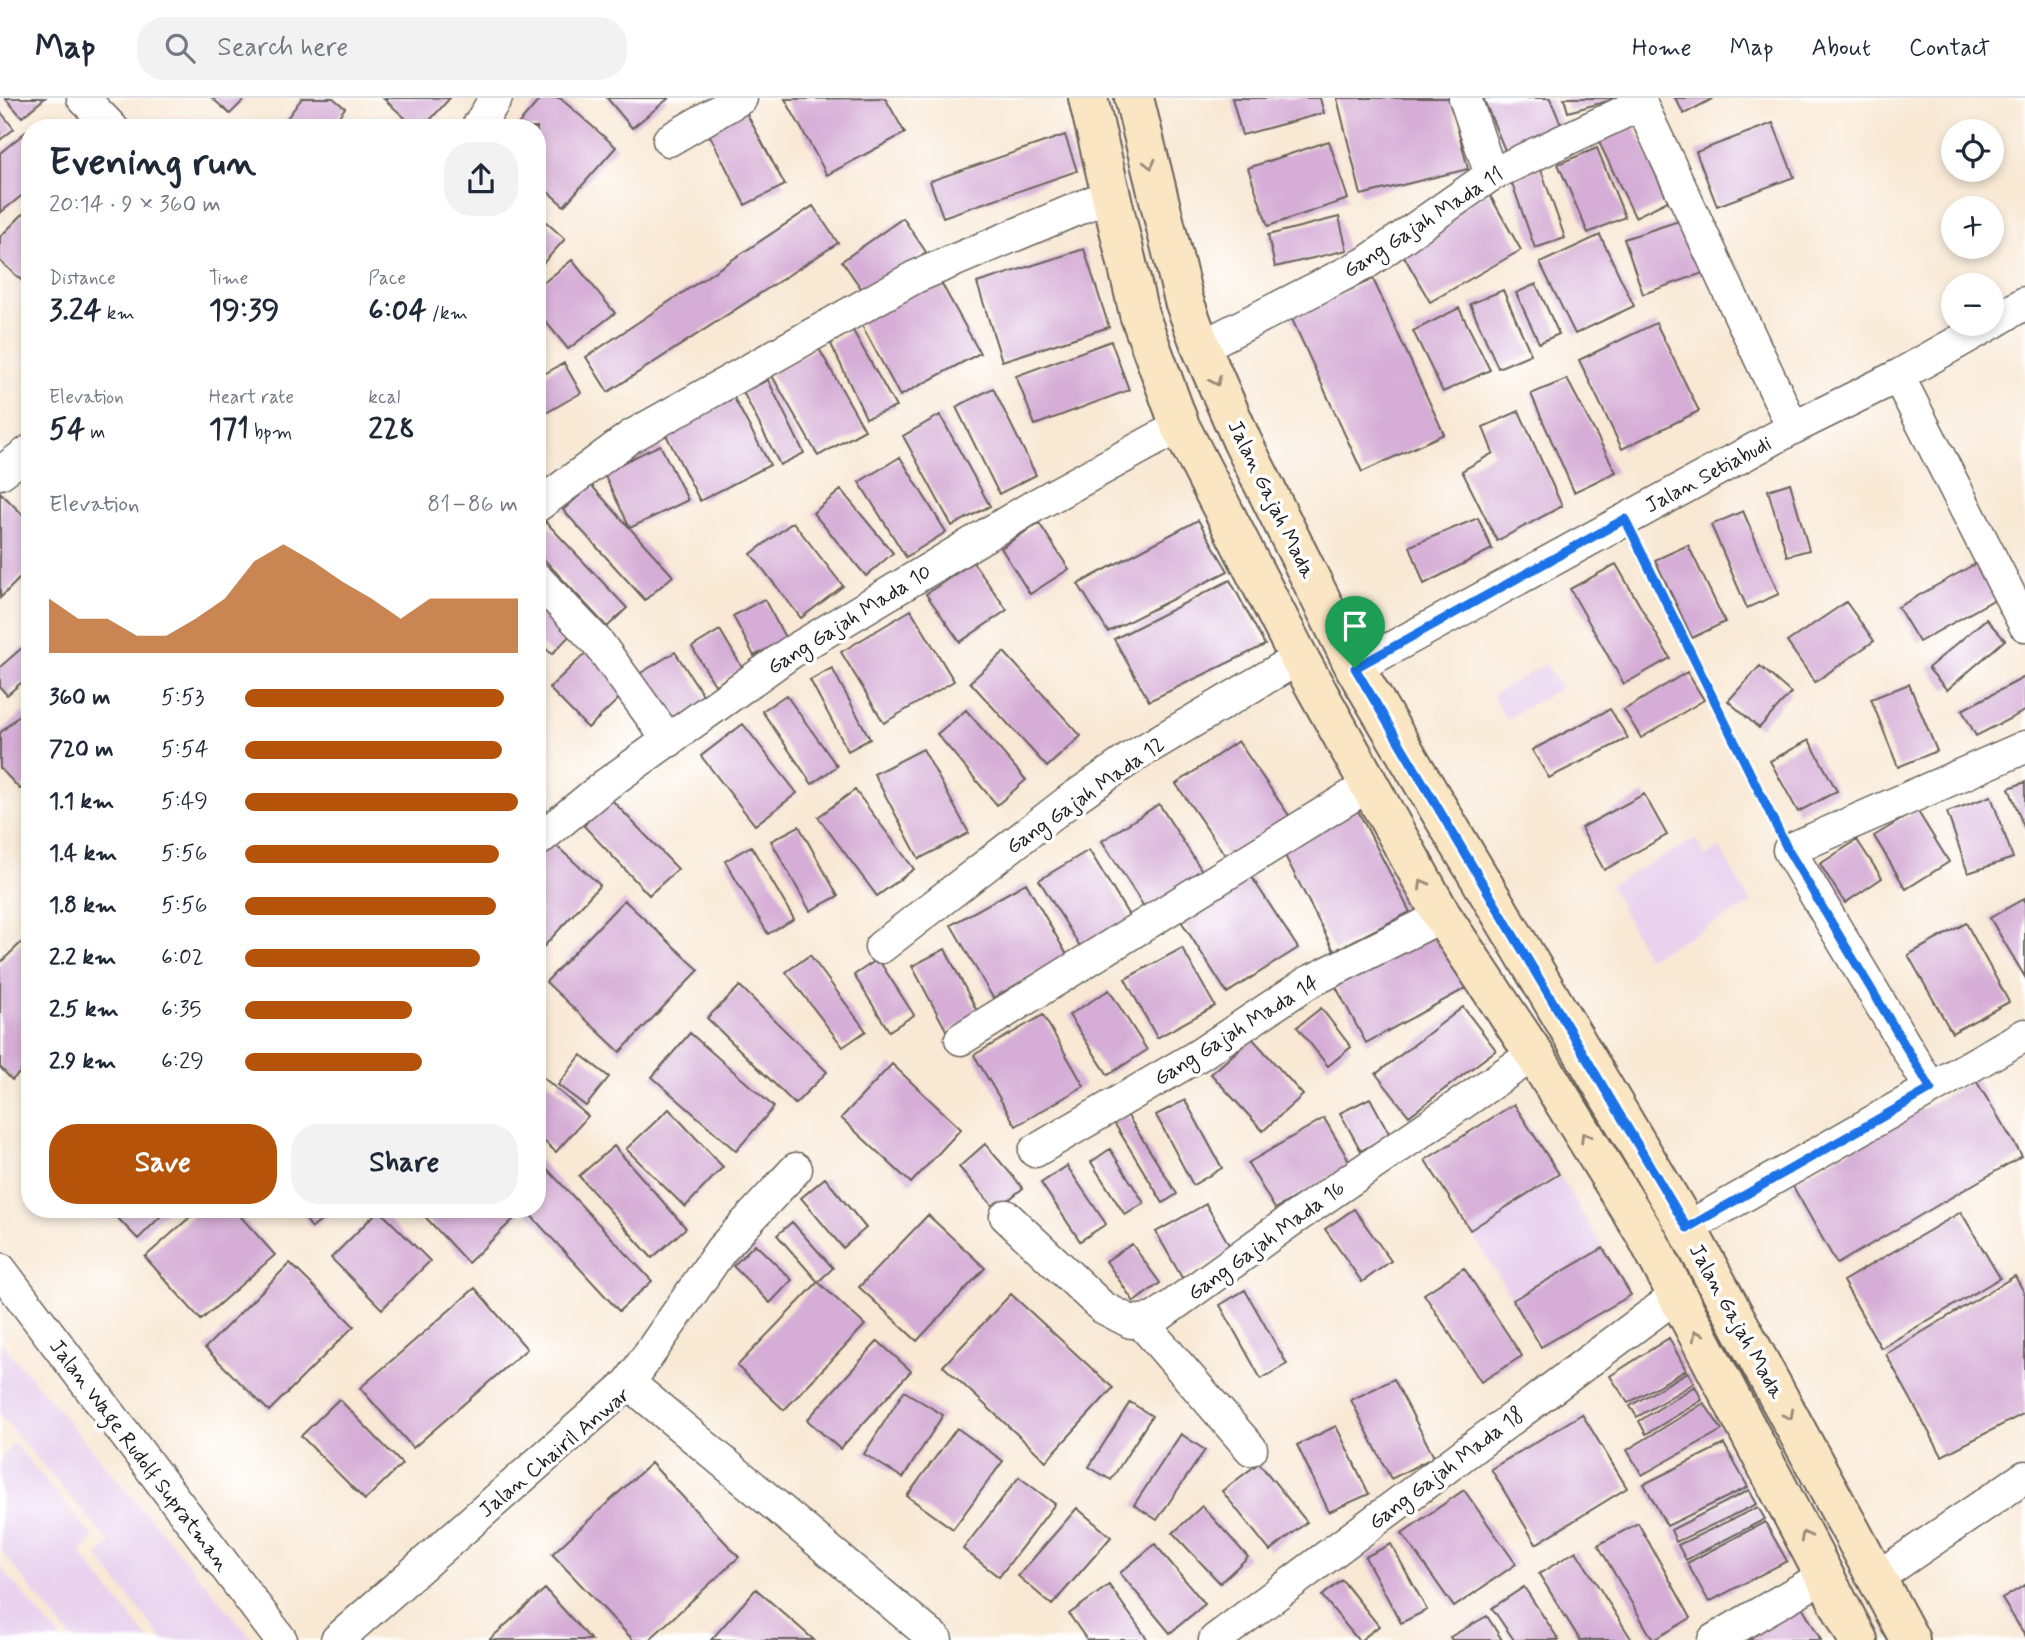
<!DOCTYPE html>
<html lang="en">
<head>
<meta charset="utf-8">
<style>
  :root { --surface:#fff; --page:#f2f2f3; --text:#1f2937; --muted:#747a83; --line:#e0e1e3; --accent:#b45309 }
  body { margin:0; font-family:Mynerve,sans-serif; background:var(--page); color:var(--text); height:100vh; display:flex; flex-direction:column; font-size:26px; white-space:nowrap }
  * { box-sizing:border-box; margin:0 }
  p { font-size:23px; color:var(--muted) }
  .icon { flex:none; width:38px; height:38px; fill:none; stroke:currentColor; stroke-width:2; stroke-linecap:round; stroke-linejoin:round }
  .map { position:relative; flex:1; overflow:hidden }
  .panel { position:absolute; left:21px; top:21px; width:525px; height:1099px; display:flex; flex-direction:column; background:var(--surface); border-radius:28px; box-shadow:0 4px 10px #0003 }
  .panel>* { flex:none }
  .fabs { position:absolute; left:1941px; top:21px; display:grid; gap:14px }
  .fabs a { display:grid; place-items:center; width:63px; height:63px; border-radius:50%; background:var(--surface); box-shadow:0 4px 10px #0003; font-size:35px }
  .pin { position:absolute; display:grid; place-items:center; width:60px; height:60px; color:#fff; margin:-72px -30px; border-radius:50% 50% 50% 0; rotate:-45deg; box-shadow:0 0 7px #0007 }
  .pin .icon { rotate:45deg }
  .round { display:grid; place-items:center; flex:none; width:74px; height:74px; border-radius:28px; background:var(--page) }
  .head { display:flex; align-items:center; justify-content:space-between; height:119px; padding:0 28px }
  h1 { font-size:38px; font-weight:800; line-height:52px }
  .stats { display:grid; grid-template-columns:repeat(3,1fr); gap:10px; height:119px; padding:7px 28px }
  .stats div { display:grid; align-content:center }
  .stats b { font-size:30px; font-weight:800 }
  .stats small { font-size:19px; font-weight:400 }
  .stats p { font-size:19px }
  .chart { height:196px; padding:14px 28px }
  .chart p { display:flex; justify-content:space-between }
  .chart svg { width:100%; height:126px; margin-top:7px; fill:var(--accent); opacity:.7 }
  .primary-button { display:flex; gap:14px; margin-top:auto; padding:14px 28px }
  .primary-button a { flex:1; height:80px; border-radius:28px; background:var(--accent); color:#fff; font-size:28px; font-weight:800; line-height:80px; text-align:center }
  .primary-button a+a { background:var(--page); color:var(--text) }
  ul { padding:0 28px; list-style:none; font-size:23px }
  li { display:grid; grid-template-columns:112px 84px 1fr; align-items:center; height:52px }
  li i { height:18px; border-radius:9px; background:var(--accent) }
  header { display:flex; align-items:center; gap:42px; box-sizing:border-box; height:98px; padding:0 35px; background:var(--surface); border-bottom:2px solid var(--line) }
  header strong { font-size:33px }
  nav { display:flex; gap:38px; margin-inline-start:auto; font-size:24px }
  .search { width:490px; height:63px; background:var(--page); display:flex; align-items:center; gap:18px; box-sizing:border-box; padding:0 24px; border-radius:28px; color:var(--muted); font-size:26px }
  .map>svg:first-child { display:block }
  .built { fill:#e8d2ee }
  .building { fill:#d5add6 }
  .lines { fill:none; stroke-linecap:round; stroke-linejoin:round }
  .street-casing { stroke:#69635c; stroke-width:35 }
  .secondary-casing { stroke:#69635c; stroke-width:42 }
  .path { stroke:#69635c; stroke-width:4.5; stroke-dasharray:5 5; stroke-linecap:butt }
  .street { stroke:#fff; stroke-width:32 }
  .secondary { stroke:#fbe6c4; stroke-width:38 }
  .oneway { stroke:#978b78 }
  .route-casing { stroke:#fff; stroke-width:14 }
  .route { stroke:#1a73e8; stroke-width:9 }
  .labels { text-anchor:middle; stroke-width:7; stroke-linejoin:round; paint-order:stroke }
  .street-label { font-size:21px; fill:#1c1c1c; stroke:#fff }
</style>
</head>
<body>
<header>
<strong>Map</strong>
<div class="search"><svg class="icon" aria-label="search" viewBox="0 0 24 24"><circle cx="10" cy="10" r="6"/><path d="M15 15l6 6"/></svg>Search here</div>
<nav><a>Home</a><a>Map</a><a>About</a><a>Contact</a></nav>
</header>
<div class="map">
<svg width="2025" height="1542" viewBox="0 0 2025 1542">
  <rect width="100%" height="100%" fill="#fff"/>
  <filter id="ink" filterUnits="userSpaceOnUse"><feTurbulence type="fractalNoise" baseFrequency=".0143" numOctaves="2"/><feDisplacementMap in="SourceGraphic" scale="14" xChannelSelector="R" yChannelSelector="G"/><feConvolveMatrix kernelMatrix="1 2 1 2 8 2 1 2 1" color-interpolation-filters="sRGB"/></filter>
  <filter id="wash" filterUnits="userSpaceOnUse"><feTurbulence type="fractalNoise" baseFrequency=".00686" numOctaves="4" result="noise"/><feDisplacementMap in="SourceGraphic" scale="28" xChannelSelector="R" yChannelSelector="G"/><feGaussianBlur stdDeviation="1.57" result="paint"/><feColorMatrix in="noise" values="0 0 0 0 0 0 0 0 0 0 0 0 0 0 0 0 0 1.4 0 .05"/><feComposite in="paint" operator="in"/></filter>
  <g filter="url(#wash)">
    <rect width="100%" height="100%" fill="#f8e8d4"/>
    <path class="built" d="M1546,566l14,24 -54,31 -14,-24z
      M1696,741l9,18 15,-9 31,56 -104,54 -37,-73z
      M1560,1078l43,72 -90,52 -43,-70z
      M0,1243l253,299h-90l-65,-83 12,-14 -110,-128z
      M13,1344l81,96 -14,15 69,87h-76l-73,-90v-88z
      M0,1468l61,74h-61z"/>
    <g id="blocks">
      <path class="building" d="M5,0h40l-23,19z
        M212,0h34l-16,16z
        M302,0h31l12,10 -15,20h-50z
        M383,0h67l-27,30h-7z
        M541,0h19l56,49 -52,59 -27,-24v-54h-22z
        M607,0h62l-37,30z
        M885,0l20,35 -78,42 -42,-76z
        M1232,0h88l4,15 -82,22z
        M1337,0h113l18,71 -107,26z
        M1483,0h67l14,34 -57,23z
        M1564,0h51v1l-47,13z
        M1675,0h39l-30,16z
        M742,7l43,80 -40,20 -41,-81z
        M0,13l14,18 -14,11z
        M1632,23l36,80 -33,16 -38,-79z
        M1773,25l21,54 -77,29 -21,-54z
        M27,33l3,4v54l-30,24v-60z
        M1065,37l12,36 -134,46 -13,-36z
        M1329,43l19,58 -80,27 -20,-58z
        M1597,50l28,69 -37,16 -30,-69z
        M1539,66l26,74 -30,10 -26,-73z
        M1488,94l33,58 -91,52 -33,-58z
        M813,108l25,37 -230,149 -22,-35z
        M30,109v81l-30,-27v-24z
        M537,116l28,25 -28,31z
        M1339,119l8,33 -72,17 -7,-32z
        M1691,119l18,54 -66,23 -19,-55z
        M903,120l23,34 -61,42 -23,-33z
        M1600,137l34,71 -59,28 -35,-71z
        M1084,151l25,78 -107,34 -25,-78z
        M572,162l43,53 -47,36 -31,-38v-23z
        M938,179l42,76 -80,43 -41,-76z
        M1373,181l71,155 -82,38 -71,-155z
        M1536,186l23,50 -20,9 -23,-50z
        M1503,192l28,64 -33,14 -28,-64z
        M1459,210l31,62 -47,22 -30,-61z
        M1656,225l43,88 -77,38 -43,-89z
        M852,231l44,78 -30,11 -35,-74z
        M1111,243l18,49 -94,35 -19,-49z
        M818,249l47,83 -47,26 -47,-82z
        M564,265l17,30 -35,20 -9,-16v-19z
        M1567,281l49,93 -42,20 -43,-98z
        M768,282l36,73 -24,12 -37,-73z
        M993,290l43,87 -37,19 -43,-87z
        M734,300l36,67 -70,36 -35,-68z
        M1519,313l43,95 -65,35 -35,-70 31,-18 -10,-26z
        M940,317l50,91 -38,20 -49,-90z
        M660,347l28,55 -58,28 -27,-56z
        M900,359l46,75 -40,25 -47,-75z
        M1790,385l19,67 -22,6 -19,-66z
        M591,387l82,91 -28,24 -82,-90z
        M841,392l52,63 -27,23 -53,-63z
        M0,394l30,30v46l-30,30z
        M1743,413l36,83 -32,14 -36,-83z
        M1478,420l14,31 -68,35 -14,-38z
        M1198,422l30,51 -120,61 -30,-48z
        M546,424l81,86 -20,19 -70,-75v-22z
        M793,424l50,64 -42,32 -50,-64z
        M1039,425l30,46 -39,25 -29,-46z
        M1688,447l37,77 -33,16 -37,-78z
        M1982,462l20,35 -83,47 -21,-35z
        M973,464l34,48 -47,32 -34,-48z
        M1616,466l54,94 -46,26 -54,-95z
        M1230,482l35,65 -116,56 -35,-62z
        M537,496l38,36 -23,24 -15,-14z
        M764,501l22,40 -32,17 -21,-40z
        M1846,504l28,39 -59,41 -28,-40z
        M911,512l43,71 -70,42 -43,-71z
        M1986,521l19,21 -58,50 -19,-22z
        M720,532l23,39 -28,16 -23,-38z
        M24,548l6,6v23l-23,20 -7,-8v-20z
        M588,553l39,40 -39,37 -39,-40z
        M675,554l36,55 -39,24 -36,-55z
        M1004,554l77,84 -34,31 -77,-85z
        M1760,568l31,27 -32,35 -31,-27z
        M832,570l38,71 -22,12 -38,-71z
        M1687,574l17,28 -63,38 -17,-28z
        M2025,579v34l-49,25 -14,-26z
        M1909,586l28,67 -39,16 -27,-68z
        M786,597l51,71 -25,18 -50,-73z
        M1610,611l18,29 -79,40 -17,-28z
        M966,612l60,70 -29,25 -60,-71z
        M22,615l8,8v59l-10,9 -20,-21v-35z
        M743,626l54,69 -42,32 -54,-69z
        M1809,642l28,51 -39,21 -28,-51z
        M1238,643l54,79 -62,42 -54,-78z
        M923,651l46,84 -50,26 -45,-85z
        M2025,684v48l-16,-42z
        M855,692l59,79 -37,27 -59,-79z
        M1644,696l23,41 -63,35 -23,-42z
        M607,697l71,74 -29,26 -65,-69z
        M1991,698l22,62 -45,15 -21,-61z
        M1159,706l47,73 -58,36 -46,-72z
        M1356,709l54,105 -76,39 -54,-105z
        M1917,712l32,52 -43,27 -32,-53z
        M799,728l39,70 -28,15 -39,-70z
        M1857,742l25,38 -37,25 -25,-39z
        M553,745l47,42 -63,69v-98z
        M751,748l43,73 -26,15 -43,-73z
        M1089,752l42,69 -50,29 -42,-68z
        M1251,778l47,72 -71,45 -46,-72z
        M1026,785l41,72 -74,43 -42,-73z
        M2025,800v79l-35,-59z
        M624,802l75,70 -79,82 -74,-70z
        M1966,825l43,79 -57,31 -44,-78z
        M1436,834l32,55 -102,56 -30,-56z
        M28,838l2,127 -18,17 -12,-13v-104z
        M1182,850l33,58 -58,32 -32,-59z
        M945,851l34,66 -32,17 -35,-66z
        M810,857l56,76 -23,16 -57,-75z
        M878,861l36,56 -25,16 -35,-56z
        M740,888l87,86 -32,32 -88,-86z
        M1109,892l38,60 -39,25 -39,-60z
        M1463,909l33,43 -87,66 -33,-42z
        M1321,910l30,39 -23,19 -31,-39z
        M1043,917l41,71 -68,40 -42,-71z
        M690,935l84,74 -38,44 -84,-74z
        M1252,940l51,57 -40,36 -52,-57z
        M581,957l28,22 -23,29 -28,-21z
        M892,966l69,65 -50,54 -70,-65z
        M537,974l51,44 -32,36 -19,-17z
        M1975,981l47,77 -185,108 -46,-81z
        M1370,1000l20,37 -29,16 -21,-38z
        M1185,1002l37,68 -29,17 -37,-70z
        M1514,1006l45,70 -89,56 -45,-70z
        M669,1011l54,58 -38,40 -59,-58z
        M1126,1015l51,81 -14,9 -50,-82z
        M1324,1020l27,46 -76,45 -27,-46z
        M985,1046l38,44 -27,22 -37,-43z
        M614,1048l72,82 -34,30 -73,-82z
        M1110,1051l34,54 -19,12 -34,-53z
        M537,1060l115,123 -33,30 -94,-102h12z
        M1067,1068l39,58 -26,17 -39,-58z
        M825,1080l41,50 -23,20 -42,-50z
        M1206,1106l26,46 -50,28 -26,-46z
        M109,1111h59l-30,30z
        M199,1111h35l41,46 -74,65 -56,-63z
        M298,1111h38l-24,19z
        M418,1111h96l5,5 -51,49z
        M1354,1111l37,52 -29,21 -37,-53z
        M379,1112l51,51 -48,48 -51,-51z
        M1961,1114l39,66 -119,70 -38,-67z
        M928,1117l57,53 -68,73 -58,-54z
        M792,1124l41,46 -15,14 -41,-47z
        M755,1146l37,36 -22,23 -37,-37z
        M1132,1146l28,39 -26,19 -28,-41z
        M1603,1150l28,47 -90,52 -28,-47z
        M290,1165l64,63 -85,85 -64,-63z
        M1464,1170l58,88 -41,26 -57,-88z
        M2015,1178l10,18v119l-83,43 -56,-102z
        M818,1184l47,43 -81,85 -47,-44z
        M475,1190l52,61 -114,99 -53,-60z
        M1245,1192l42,74 -26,15 -41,-74z
        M1011,1196l102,94 -67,73 -103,-95z
        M1669,1240l17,32 -58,33 -18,-27z
        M878,1243l33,30 -71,78 -33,-29z
        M1688,1274l6,11 -57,34 -7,-11z
        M1394,1281l40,78 -43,22 -40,-79z
        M1695,1288l7,14 -56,34 -7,-13z
        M904,1293l39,24 -40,63 -39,-24z
        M339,1301l63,65 -37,36 -64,-64z
        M1130,1304l22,14 -41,64 -22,-13z
        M1704,1305l18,27 -80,45 -15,-25z
        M1582,1316l45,74 -91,56 -45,-75z
        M1336,1328l33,68 -40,18 -32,-67z
        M957,1330l46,33 -50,68 -46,-33z
        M1181,1336l24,16 -48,70 -23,-15z
        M1724,1346l24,43 -81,39 -23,-42z
        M651,1365l88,94 -90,83h-16l-81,-86z
        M1259,1365l48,59 -37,29 -48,-60z
        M1019,1379l36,27 -56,73 -36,-28z
        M1464,1392l52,74 -62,43 -52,-74z
        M1749,1392l8,14 -81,38 -5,-12z
        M1202,1408l46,51 -28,26 -47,-50z
        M1758,1409l7,12 -79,41 -8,-15z
        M1077,1410l34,29 -59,68 -34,-29z
        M1765,1424l22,39 -78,41 -22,-39z
        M1638,1425l53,95 -38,22 -55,-95z
        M1155,1446l50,60 -35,29 -50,-60z
        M1391,1446l36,66 -26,13 -36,-66z
        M1576,1453l56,89h-52l-41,-66z
        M1342,1482l37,46 -18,14h-3l-36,-44z
        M1109,1487l39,55h-61l-18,-26z
        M2025,1487v50l-23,-36z
        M1524,1489l35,53h-45l-22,-32z
        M545,1491l46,51h-102z
        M756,1491l58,51h-103z
        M1802,1508l19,34h-85z
        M1487,1518l15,24h-50l-2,-3z"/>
    </g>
  </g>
  <g filter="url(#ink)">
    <use href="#blocks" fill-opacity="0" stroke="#69635c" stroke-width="2"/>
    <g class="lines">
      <defs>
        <path id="street" d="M83,0l29,30
          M1465,0l26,77
          M1641,6l152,324
          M477,30l19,-30
          M669,42l72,-42
          M1992,225l33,-20
          M1201,249l165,-84 125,-88 150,-71 -2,-6
          M1898,278l127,249
          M0,375l30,-22
          M537,408l93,-69 285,-160 195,-82
          M537,481l62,65 70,97
          M1355,570l438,-240 105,-52 92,-52
          M537,743l67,-55 186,-133 244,-147 146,-80
          M881,849l188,-146 65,-45 165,-98
          M961,941l408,-254
          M1931,991l-142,-239 236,-103
          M1035,1053l164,-96 108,-72 135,-67
          M1006,1118l96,91 29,15 23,-3 136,-98 244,-167
          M1687,1130l338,-193
          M0,1171l281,371
          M1141,1224l110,127
          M629,1285l92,-133 75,-81
          M1878,1479l147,-100
          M337,1542l292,-257 307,257
          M1215,1542l461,-344
          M1714,1542l112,-65"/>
        <path id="secondary" d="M1088,0l51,216 41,112 119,232 143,258 92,138 111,180 213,406
          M1134,0l50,203 17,46 41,94 113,227 332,560 223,412"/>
      </defs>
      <use href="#street" class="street-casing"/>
      <use href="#secondary" class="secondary-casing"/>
      <path class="path" d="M1639,450l136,274"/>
      <use href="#street" class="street"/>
      <use href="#secondary" class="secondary"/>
    </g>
    <defs><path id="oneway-chevron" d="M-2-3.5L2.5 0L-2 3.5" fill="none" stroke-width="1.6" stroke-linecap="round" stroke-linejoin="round" transform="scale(1.75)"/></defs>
    <g class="oneway">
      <use href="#oneway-chevron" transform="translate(1150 66) rotate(76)"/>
      <use href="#oneway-chevron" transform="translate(1216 283) rotate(66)"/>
      <use href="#oneway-chevron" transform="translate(1423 786) rotate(-119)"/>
      <use href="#oneway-chevron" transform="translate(1585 1039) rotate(-122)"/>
      <use href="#oneway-chevron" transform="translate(1697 1237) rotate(-118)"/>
      <use href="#oneway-chevron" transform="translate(1789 1317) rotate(61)"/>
      <use href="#oneway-chevron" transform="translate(1805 1438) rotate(-118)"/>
    </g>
  </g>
  <g class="lines" filter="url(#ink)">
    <defs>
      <path id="route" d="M1625,421l163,331 143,239 -244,139 -332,-560z"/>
    </defs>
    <use href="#route" class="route-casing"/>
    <use href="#route" class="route"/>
  </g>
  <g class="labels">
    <g class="street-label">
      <text transform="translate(1423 124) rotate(-33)" y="7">Gang Gajah Mada 11</text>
      <text transform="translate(1708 376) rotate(-28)" y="7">Jalan Setiabudi</text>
      <text transform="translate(1272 401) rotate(64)" y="7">Jalan Gajah Mada</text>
      <text transform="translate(849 521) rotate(-32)" y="7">Gang Gajah Mada 10</text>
      <text transform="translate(1085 697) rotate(-35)" y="7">Gang Gajah Mada 12</text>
      <text transform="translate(1236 932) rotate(-32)" y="7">Gang Gajah Mada 14</text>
      <text transform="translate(1266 1142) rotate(-36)" y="7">Gang Gajah Mada 16</text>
      <text transform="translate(1737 1223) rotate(61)" y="7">Jalan Gajah Mada</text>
      <text transform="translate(554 1354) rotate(-40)" y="7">Jalan Chairil Anwar</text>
      <text transform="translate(140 1357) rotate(53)" y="7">Jalan Wage Rudolf Supratman</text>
      <text transform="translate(1446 1370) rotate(-37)" y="7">Gang Gajah Mada 18</text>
    </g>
  </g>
</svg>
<div class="fabs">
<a><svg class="icon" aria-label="locate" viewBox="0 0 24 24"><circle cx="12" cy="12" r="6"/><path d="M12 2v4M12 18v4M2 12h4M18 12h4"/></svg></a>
<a>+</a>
<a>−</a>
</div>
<div class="pin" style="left:1355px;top:570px;background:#1e9e55"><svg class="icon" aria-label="arrive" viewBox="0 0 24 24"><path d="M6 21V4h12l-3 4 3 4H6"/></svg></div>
<section class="panel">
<div class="head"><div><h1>Evening run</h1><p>20:14 · 9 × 360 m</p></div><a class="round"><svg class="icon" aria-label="share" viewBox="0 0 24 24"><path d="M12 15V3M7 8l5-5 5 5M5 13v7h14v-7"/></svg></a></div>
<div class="stats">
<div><p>Distance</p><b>3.24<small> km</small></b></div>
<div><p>Time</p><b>19:39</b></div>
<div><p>Pace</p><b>6:04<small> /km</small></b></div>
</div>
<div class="stats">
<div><p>Elevation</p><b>54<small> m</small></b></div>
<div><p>Heart rate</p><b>171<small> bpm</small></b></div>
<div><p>kcal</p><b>228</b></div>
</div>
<div class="chart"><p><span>Elevation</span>81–86 m</p>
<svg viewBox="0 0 160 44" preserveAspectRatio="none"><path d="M0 44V25L10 32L20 32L30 38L40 38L50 32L60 25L70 12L80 6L90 12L100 19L110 25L120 32L130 25L140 25L150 25L160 25V44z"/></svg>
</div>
<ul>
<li><b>360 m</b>5:53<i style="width:95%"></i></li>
<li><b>720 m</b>5:54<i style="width:94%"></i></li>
<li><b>1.1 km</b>5:49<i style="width:100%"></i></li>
<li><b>1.4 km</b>5:56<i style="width:93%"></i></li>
<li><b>1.8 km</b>5:56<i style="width:92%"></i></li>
<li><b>2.2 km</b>6:02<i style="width:86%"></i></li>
<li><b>2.5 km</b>6:35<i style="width:61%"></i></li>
<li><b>2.9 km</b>6:29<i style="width:65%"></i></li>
</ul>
<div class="primary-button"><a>Save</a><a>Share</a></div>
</section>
</div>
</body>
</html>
